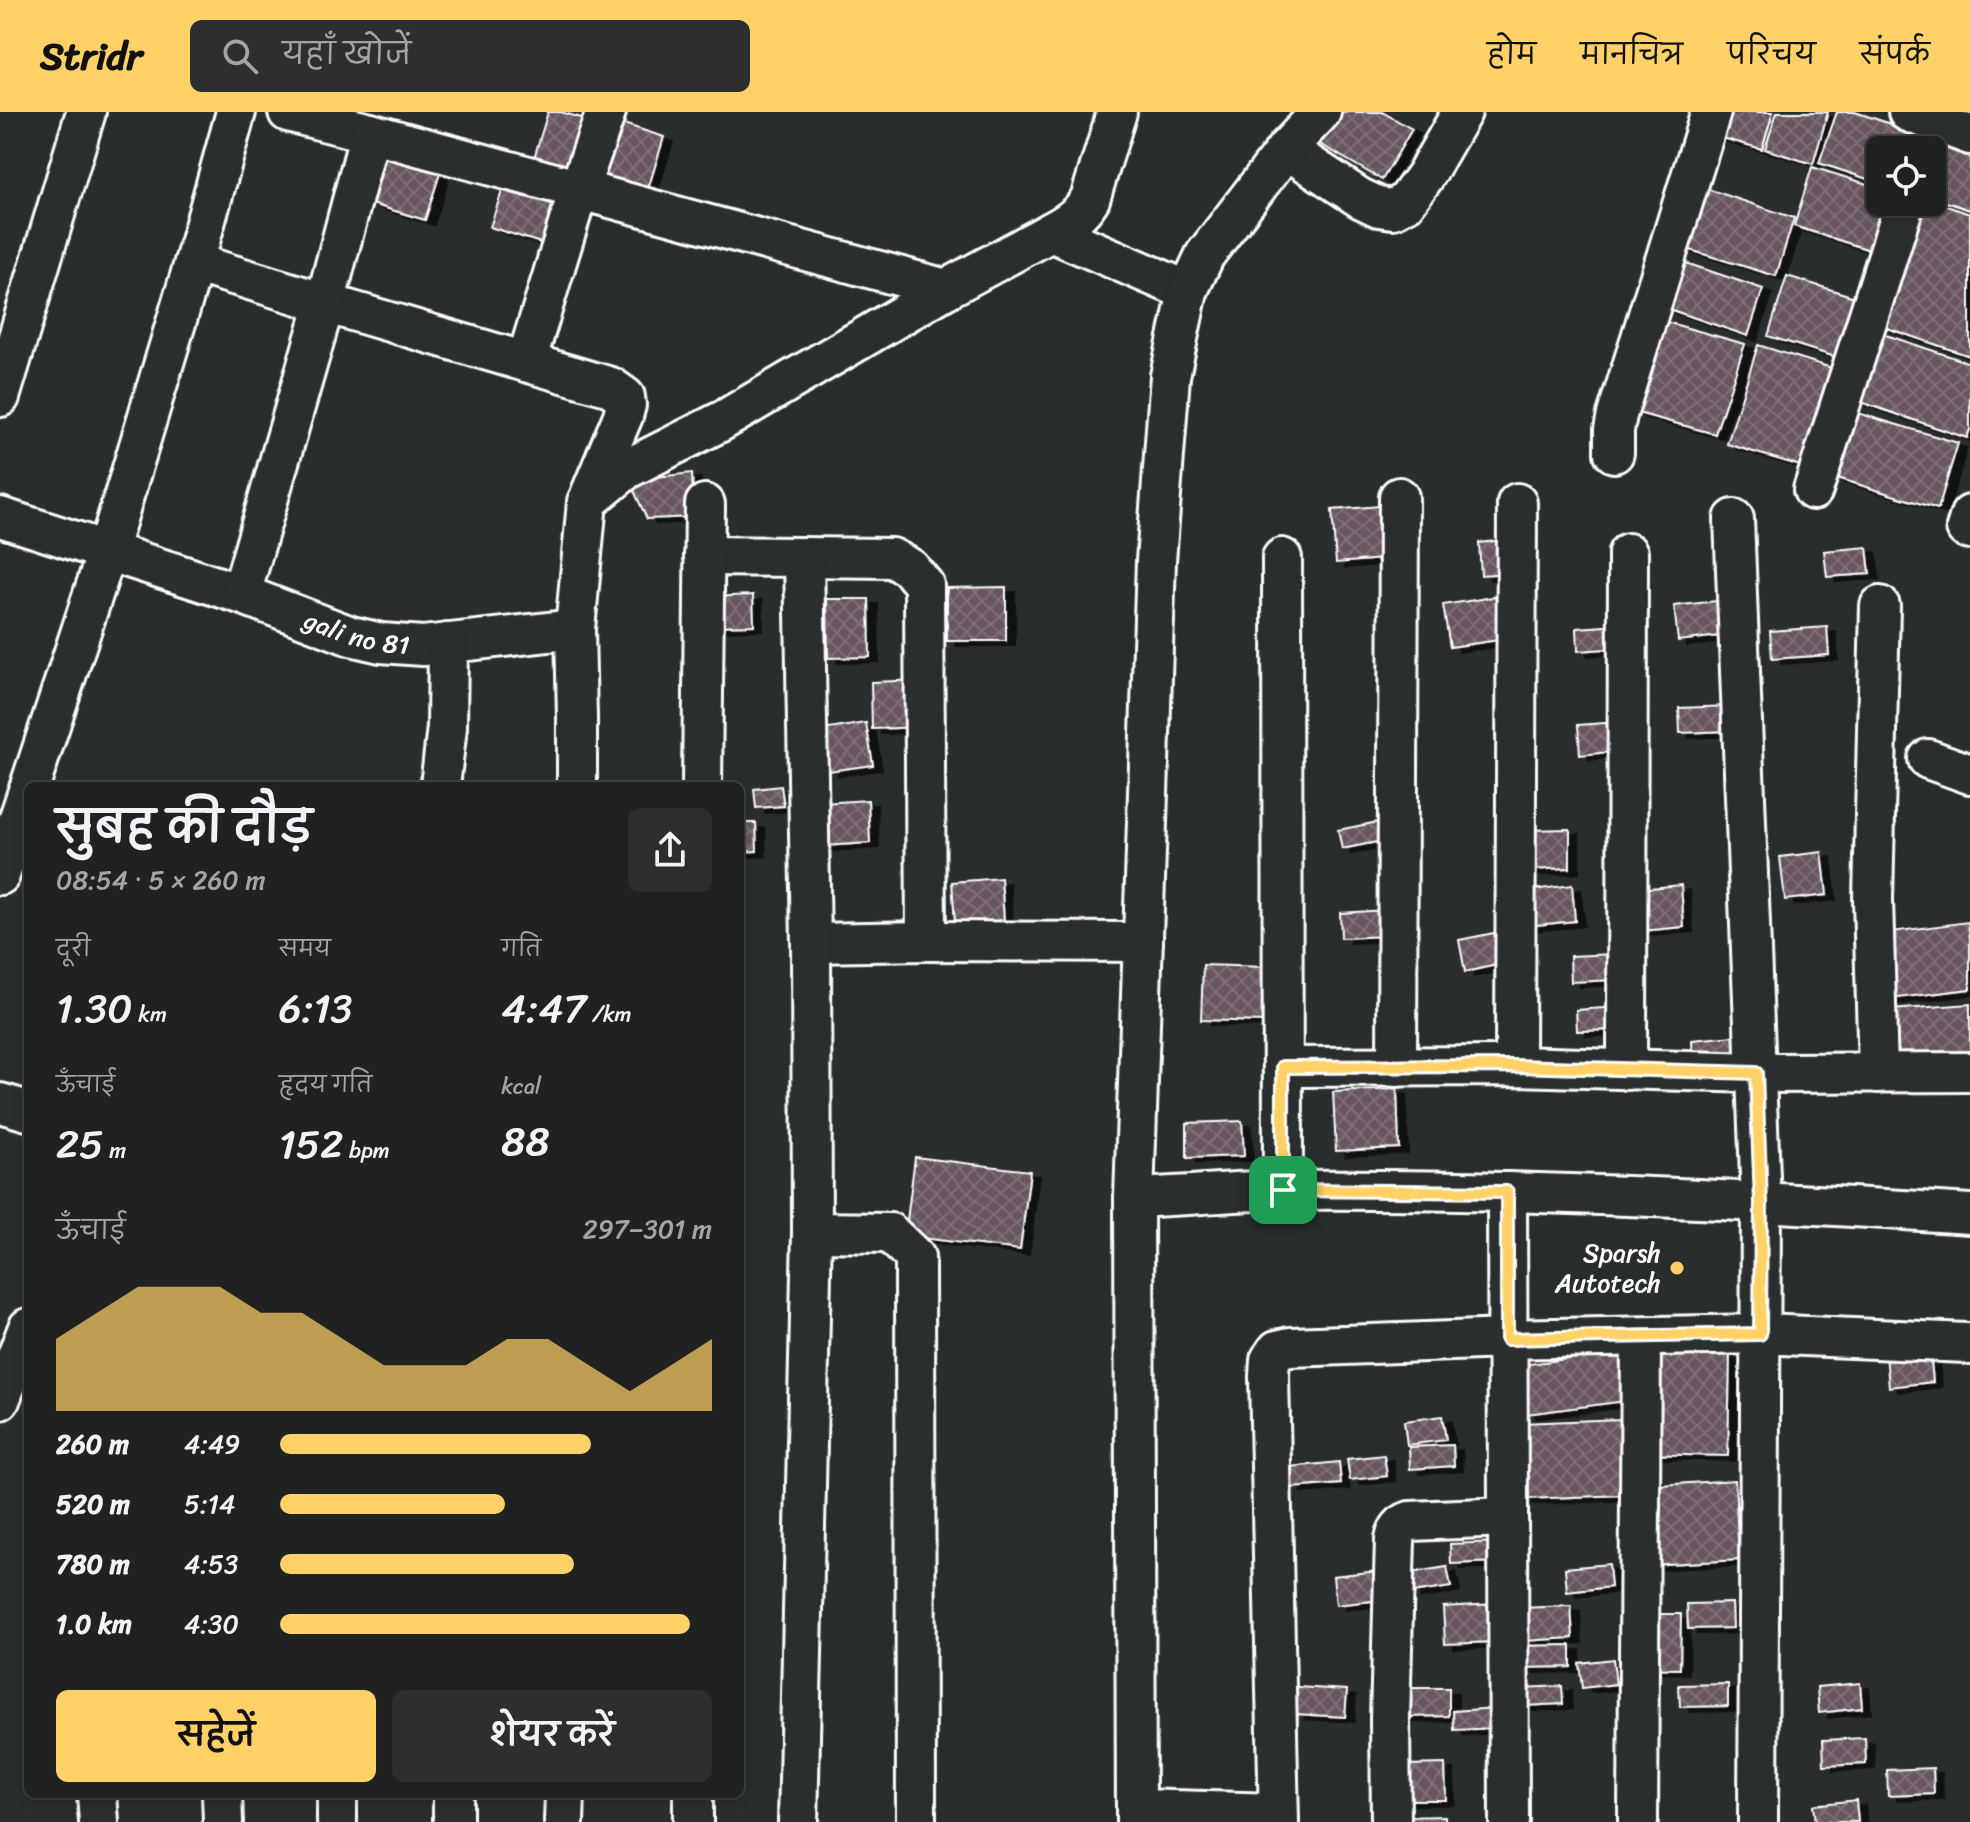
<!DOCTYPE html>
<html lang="hi">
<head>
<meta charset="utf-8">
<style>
  :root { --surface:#202222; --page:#2d2f2f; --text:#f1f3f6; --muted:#a2a4a5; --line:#3d3f40; --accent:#ffd166 }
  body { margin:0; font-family:Sriracha,"Playpen Sans Deva",sans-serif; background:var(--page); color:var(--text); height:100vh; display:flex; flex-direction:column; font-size:30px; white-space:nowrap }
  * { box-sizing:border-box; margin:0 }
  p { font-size:26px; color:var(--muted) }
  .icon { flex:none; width:44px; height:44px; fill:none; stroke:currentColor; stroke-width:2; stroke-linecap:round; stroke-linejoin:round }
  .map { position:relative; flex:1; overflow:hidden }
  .sheet { position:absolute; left:24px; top:670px; width:720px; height:1016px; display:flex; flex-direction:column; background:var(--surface); border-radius:12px; box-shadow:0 4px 12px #0003,0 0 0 2px var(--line) }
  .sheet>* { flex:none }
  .controls { position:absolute; left:1866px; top:24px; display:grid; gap:16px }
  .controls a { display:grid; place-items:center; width:80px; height:80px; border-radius:12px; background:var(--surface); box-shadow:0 4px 12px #0003,0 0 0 2px var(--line); font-size:40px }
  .pin { position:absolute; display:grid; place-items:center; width:68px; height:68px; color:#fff; margin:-34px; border-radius:16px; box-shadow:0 4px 12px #0006 }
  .round { display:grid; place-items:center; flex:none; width:84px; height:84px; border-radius:12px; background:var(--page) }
  .head { display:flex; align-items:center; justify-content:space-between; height:136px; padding:0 32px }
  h1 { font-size:44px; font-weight:600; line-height:60px }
  .figures { display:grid; grid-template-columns:repeat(3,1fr); gap:12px; height:136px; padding:8px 32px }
  .figures div { display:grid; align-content:center }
  .figures b { font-size:40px; font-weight:600 }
  .figures small { font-size:22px; font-weight:400 }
  .figures p { font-size:22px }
  .chart { height:224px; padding:16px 32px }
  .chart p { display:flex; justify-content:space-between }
  .chart svg { width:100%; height:144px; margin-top:8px; fill:var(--accent); opacity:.7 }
  .primary-button { display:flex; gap:16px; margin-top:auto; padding:16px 32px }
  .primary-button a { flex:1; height:92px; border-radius:12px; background:var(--accent); color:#111; font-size:32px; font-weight:600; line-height:92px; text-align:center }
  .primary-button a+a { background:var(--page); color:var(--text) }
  ul { padding:0 32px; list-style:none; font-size:26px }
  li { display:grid; grid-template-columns:128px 96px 1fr; align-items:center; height:60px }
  li i { height:20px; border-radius:10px; background:var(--accent) }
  header { display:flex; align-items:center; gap:48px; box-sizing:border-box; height:112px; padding:0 40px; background:var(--accent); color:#111 }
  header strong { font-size:38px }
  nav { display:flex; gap:44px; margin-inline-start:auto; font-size:28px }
  .search { width:560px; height:72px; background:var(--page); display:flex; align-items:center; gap:20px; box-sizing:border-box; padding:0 28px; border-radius:12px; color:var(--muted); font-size:30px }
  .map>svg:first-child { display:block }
  .building { fill:url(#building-cross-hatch); stroke:#fff; stroke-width:2; filter:url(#shadow) }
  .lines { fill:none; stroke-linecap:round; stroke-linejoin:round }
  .minor-casing { stroke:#fff; stroke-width:44 }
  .minor { stroke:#2a2d2e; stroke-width:38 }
  .route-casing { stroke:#fff; stroke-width:16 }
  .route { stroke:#ffd166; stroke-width:10 }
  .poi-dot { fill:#ffd166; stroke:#2a2d2e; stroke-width:3 }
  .labels { text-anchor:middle; stroke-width:6; stroke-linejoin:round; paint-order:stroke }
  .street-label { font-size:26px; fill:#fff; stroke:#2a2d2e }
  .poi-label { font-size:26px; fill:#fff; stroke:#2a2d2e; text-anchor:end }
</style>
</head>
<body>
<header>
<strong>Stridr</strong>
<div class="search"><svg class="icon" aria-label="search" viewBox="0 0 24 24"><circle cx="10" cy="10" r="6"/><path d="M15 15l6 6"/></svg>यहाँ खोजें</div>
<nav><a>होम</a><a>मानचित्र</a><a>परिचय</a><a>संपर्क</a></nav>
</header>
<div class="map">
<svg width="1970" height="1710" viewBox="0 0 1970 1710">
  <defs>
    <pattern id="building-cross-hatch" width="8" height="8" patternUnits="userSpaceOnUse" patternTransform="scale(2)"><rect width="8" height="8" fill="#675660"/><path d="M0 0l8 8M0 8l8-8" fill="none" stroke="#7e6f78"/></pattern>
    <filter id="shadow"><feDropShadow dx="9" dy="5" stdDeviation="0" flood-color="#0009"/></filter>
  </defs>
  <rect width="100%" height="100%" fill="#2a2d2e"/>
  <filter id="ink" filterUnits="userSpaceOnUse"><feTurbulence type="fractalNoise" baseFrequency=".0125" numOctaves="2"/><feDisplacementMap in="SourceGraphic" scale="16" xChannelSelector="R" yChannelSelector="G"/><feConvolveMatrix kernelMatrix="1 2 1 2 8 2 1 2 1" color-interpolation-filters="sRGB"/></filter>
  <g filter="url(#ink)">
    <path class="building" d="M548,0h13l27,8 -15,50 -39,-12z
      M1338,0h44l30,17 -30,51 -62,-36z
      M1719,0h54l-11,37 -50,-14z
      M1777,0h51l-15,52 -48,-15z
      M1837,0h18l57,19 -6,19h-26v33l-61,-20z
      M614,9l50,16 -19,62 -51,-16z
      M1942,27l28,9v62l-38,-13v-28z
      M387,41l54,17 -16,50 -53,-16z
      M1812,55l68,21v14h11l-15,50 -82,-26z
      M506,67l54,16 -16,49 -54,-17z
      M1696,73l98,33 -18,58 -99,-30z
      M1932,89l38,13v142l-92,-31 41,-123z
      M1677,148l86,29 -15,47 -85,-29z
      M1787,164l74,23 -19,60 -74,-23z
      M1666,210l79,22 -30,90 -81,-22z
      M1877,220l93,31v66l-3,9 -112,-38z
      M1758,233l83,26 -30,98 -84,-25z
      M1851,299l107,32 -20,66 -107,-33z
      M692,361l2,44 -47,2 -18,-39z
      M1380,394l3,53 -47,4 -4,-53z
      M1504,428l3,33 -26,2 -2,-32z
      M1867,435l3,27 -43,3 -3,-26z
      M1006,475v54h-59v-53z
      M753,483l1,30 -45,1 -1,-29z
      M1500,484l6,43 -56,8 -7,-42z
      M827,487h42l1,58 -42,1z
      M1725,488l3,35 -50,6 -4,-35z
      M1619,513l2,23 -43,3 -1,-23z
      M1827,515l2,28 -57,4 -2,-28z
      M923,568l2,47 -53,2 -1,-47z
      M1730,594l1,25 -51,2 -1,-25z
      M1618,610l2,29 -40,4 -2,-30z
      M866,611l7,42 -44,6 -6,-41z
      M781,674l3,20 -28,2 -2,-19z
      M868,688l2,43 -46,3 -2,-43z
      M1378,710l4,19 -40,8 -4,-19z
      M740,711h16l1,28 -17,1z
      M1570,717v39l-42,2 -1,-40z
      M1822,740l5,43 -42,5 -5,-43z
      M1001,766l4,56 -49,3 -4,-55z
      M1572,773l3,36 -48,5 -4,-35z
      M1681,773l3,42 -42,4 -3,-42z
      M1386,798l1,26 -46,2 -1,-25z
      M1968,810l2,18v49l-80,10 -7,-66z
      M1504,819l6,31 -45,10 -6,-32z
      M1615,842l1,26 -45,2 -1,-26z
      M1203,853l63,2 -1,55 -64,-2z
      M1970,892v55l-76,6 -4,-55z
      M1618,895l1,23 -42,1 -1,-21z
      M1734,924l2,25 -43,3 -1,-24z
      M1397,977l2,59 -63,3 -3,-59z
      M1242,1009l2,35 -57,2v-35z
      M915,1045l115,14 -10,79 -115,-14z
      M1930,1237l3,33 -44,5 -3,-33z
      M1645,1239l85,1 -2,104 -86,-2z
      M1620,1240l6,49 -99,13 -6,-49z
      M1442,1304l4,24 -39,5 -3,-24z
      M1621,1307l3,76 -100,4 -3,-76z
      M1453,1333l1,21 -44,3 -1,-22z
      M1384,1343l3,21 -37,4 -3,-21z
      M1339,1350l2,22 -49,4 -2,-21z
      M1735,1368l4,80 -90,5 -5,-79z
      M1498,1430v20l-47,2 -1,-20z
      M1609,1452l2,23 -44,5 -2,-24z
      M1447,1455l4,20 -39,6 -3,-20z
      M1378,1459l3,29 -45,5 -3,-29z
      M1732,1491l1,25 -45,1 -1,-25z
      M1494,1492l1,38 -50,2 -2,-37z
      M1571,1494l2,32 -51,3 -2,-33z
      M1642,1502h39l-1,55 -39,-1z
      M1571,1533v22l-55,1v-22z
      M1613,1547l3,25 -34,4 -3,-25z
      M1860,1571l2,25 -43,5 -2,-26z
      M1728,1572v22l-48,1 -1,-22z
      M1562,1574l1,18 -40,2 -2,-18z
      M1297,1575l50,3 -2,27 -50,-3z
      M1403,1576h46v28l-47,1z
      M1497,1596l1,20 -44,2 -1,-19z
      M1865,1626l1,26 -42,2 -1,-26z
      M1445,1652l1,36h-43v-35z
      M1933,1656l1,26 -46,2 -1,-26z
      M1856,1688l2,22h-43l-2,-17z
      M1445,1704v6h-45v-5z"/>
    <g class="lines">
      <defs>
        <g id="minor">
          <path d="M288,0l82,21 576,156"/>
          <path d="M1908,0l62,23"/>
          <path d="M1286,37l74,49 19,9 14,2 13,-7 19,-26 37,-64"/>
          <path d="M1051,120c17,-9 29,-17 39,-33l27,-87"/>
          <path d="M194,151l131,40 286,84 14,10 1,8 -3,11 -33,79"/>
          <path d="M526,250l53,-173 27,-77"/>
          <path d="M0,285l86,-285"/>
          <path d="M1614,341v-23l3,-15 94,-303"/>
          <path d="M1813,378l92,-288"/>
          <path d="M1970,403l-4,13 4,1"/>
          <path id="s1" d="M0,405l241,77 110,42 30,7 42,3 152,-17 2,89v68"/>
          <path d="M1734,407l27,683 -3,620"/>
          <path d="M704,444l188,2 18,10 14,17 2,356"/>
          <path d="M1282,446l1,632"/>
          <path d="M241,482l84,-291 45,-170"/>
          <path d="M575,517l12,-127 40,-33 95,-48 224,-132 105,-57 137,59"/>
          <path d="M1928,647l42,15"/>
          <path d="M30,674l77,-234 87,-289 42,-151"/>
          <path d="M440,674l7,-59 1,-84"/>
          <path d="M702,674l3,-282"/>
          <path d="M0,763l28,-84"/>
          <path d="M811,831l115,-2 217,1"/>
          <path d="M1515,954l2,-563"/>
          <path d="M1283,955l232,-1 241,7 214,-1"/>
          <path d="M1397,955l2,-570"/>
          <path d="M1627,958l1,-517"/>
          <path d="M1878,961l-5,-174 7,-293"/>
          <path d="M0,991l28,8"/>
          <path d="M1507,1080l2,630"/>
          <path d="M1134,1086c50,-2 101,-7 151,-8 229,-2 457,10 685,24"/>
          <path d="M812,1120l78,1 25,24 1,565"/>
          <path d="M0,1288l28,-72"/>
          <path d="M97,1682l2,28"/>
          <path d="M222,1682l1,28"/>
          <path d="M337,1682v28"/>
          <path d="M1137,1697l141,4"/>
          <path d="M453,1710v-28"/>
          <path d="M564,1710l1,-28"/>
          <path d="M693,1710v-28"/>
          <path d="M798,1710l14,-590 -1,-289 -7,-386"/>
          <path d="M1136,1710l-2,-624 22,-637 14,-185 18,-85 17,-36 81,-106 35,-37"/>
          <path d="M1279,1710l-10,-446 1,-16 7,-10 13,-3 217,-8 253,-5 207,9 3,2"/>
          <path d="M1391,1710l-1,-103 5,-180c2,-9 6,-15 15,-18l98,-4"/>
          <path d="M1638,1710l3,-484"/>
        </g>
      </defs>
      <use href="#minor" class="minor-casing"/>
      <use href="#minor" class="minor"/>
    </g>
  </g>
  <g class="lines" filter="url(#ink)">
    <defs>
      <path id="route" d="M1515,954l241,7 5,129 -1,132 -253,5v-147l-224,-2v-123z"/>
    </defs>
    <use href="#route" class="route-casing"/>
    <use href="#route" class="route"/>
  </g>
  <circle class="poi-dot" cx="1677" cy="1156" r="8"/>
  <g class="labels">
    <g class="street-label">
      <text dy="9" stroke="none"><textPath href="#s1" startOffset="376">gali no 81</textPath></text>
    </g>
    <g class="poi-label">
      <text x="1661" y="1150">Sparsh<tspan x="1661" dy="30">Autotech</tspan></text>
    </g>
  </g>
</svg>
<div class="controls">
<a><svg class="icon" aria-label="locate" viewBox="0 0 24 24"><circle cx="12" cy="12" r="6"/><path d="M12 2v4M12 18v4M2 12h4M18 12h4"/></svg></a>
</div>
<div class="pin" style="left:1283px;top:1078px;background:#1e9e55"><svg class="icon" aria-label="arrive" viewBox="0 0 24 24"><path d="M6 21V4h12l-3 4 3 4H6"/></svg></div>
<section class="sheet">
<div class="head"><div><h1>सुबह की दौड़</h1><p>08:54 · 5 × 260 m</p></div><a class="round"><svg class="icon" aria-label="share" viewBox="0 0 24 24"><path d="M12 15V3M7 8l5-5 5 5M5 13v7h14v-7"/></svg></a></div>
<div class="figures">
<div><p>दूरी</p><b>1.30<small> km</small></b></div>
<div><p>समय</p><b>6:13</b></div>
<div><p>गति</p><b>4:47<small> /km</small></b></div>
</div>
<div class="figures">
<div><p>ऊँचाई</p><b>25<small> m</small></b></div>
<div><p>हृदय गति</p><b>152<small> bpm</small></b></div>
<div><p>kcal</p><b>88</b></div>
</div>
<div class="chart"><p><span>ऊँचाई</span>297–301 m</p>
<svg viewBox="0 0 160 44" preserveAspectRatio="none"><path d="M0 44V22L10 14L20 6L30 6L40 6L50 14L60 14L70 22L80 30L90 30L100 30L110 22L120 22L130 30L140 38L150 30L160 22V44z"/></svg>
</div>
<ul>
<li><b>260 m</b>4:49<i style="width:72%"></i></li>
<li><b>520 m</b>5:14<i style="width:52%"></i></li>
<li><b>780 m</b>4:53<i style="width:68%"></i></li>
<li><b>1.0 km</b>4:30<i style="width:95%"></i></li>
</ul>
<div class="primary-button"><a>सहेजें</a><a>शेयर करें</a></div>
</section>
</div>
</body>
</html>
